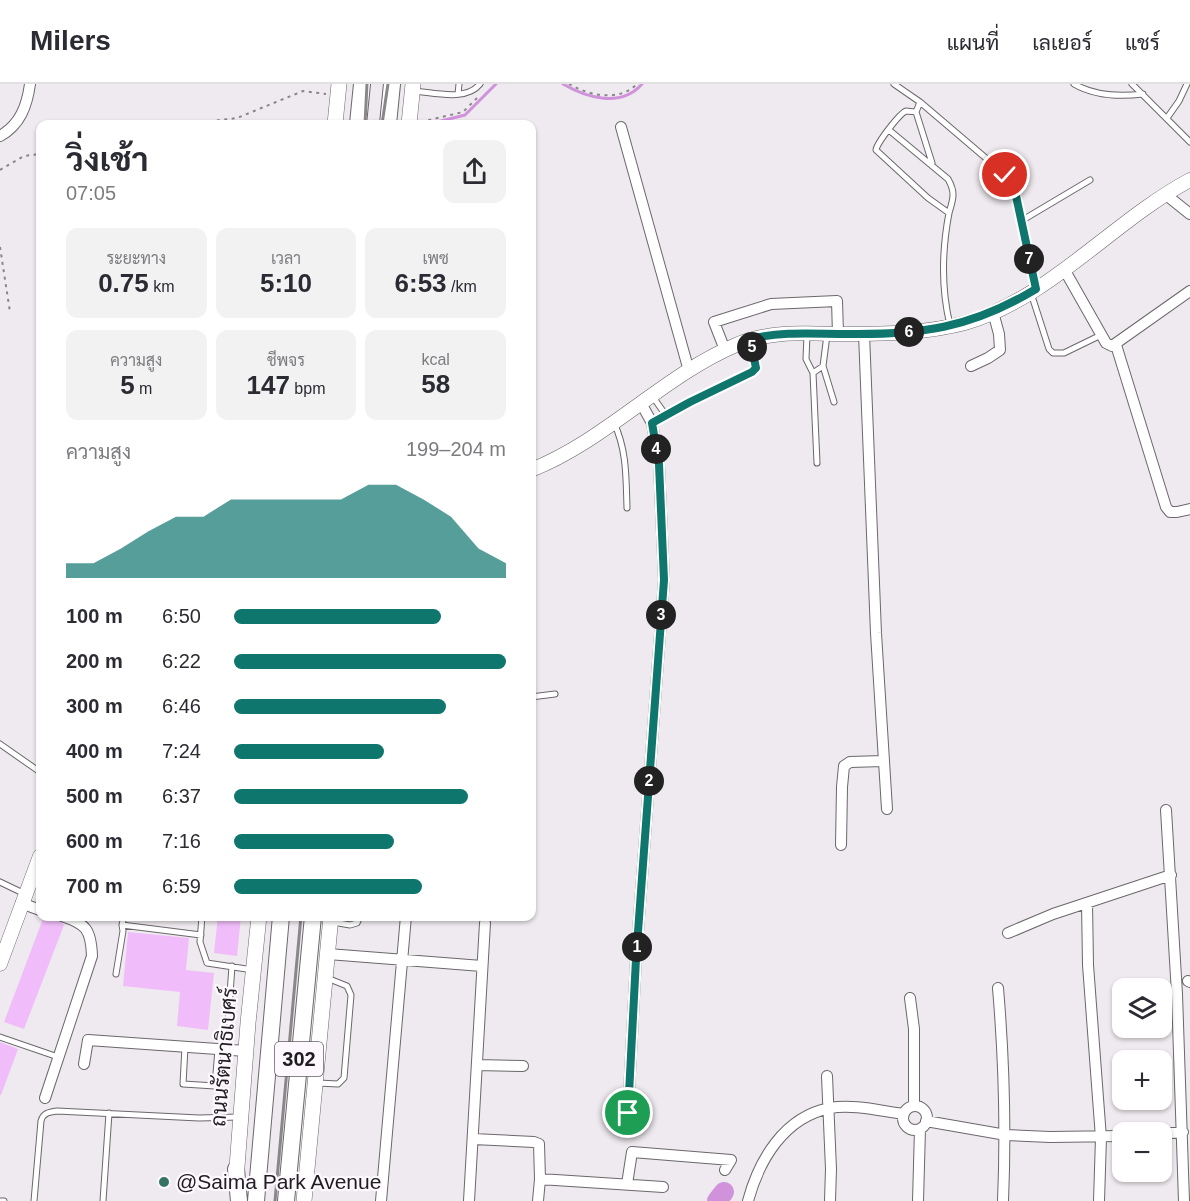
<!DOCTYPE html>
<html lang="th">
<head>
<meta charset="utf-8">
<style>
  :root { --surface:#fff; --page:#f2f2f3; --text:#2b2b33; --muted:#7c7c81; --line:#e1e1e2; --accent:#0f766e }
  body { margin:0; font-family:Helvetica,Sarabun,sans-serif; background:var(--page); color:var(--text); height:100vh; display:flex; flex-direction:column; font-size:22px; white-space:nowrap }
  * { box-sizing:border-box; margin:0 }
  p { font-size:20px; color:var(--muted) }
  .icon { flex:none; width:33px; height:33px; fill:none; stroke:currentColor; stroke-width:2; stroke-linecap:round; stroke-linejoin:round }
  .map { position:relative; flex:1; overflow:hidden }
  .details { position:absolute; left:36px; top:36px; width:500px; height:801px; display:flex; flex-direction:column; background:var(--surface); border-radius:12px; box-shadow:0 2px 4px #0004 }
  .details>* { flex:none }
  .tools { position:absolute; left:1112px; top:894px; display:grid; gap:12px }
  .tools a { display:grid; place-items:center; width:60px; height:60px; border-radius:12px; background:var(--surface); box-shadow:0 2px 4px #0004; font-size:30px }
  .pin { position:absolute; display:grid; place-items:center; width:51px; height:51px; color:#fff; margin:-26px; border:3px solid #fff; border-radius:50%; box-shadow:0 2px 6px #0007 }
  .km { position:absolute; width:30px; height:30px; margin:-15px; border-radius:50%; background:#222; color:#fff; font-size:16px; line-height:30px; text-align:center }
  .round { display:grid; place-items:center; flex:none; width:63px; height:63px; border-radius:12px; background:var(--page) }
  .headline { display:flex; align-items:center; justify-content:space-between; height:102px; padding:0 30px }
  h1 { font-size:33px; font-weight:700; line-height:45px }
  .stats { display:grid; grid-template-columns:repeat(3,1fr); gap:9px; height:102px; padding:6px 30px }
  .stats div { display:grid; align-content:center; border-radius:12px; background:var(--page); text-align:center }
  .stats b { font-size:26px; font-weight:700 }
  .stats small { font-size:16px; font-weight:400 }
  .stats p { font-size:16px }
  .chart { height:168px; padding:12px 30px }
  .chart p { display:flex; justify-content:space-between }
  .chart svg { width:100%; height:108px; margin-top:6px; fill:var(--accent); opacity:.7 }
  ul { padding:0 30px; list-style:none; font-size:20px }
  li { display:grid; grid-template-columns:96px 72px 1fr; align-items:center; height:45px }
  li i { height:15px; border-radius:8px; background:var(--accent) }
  header { display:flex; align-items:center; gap:36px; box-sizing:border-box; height:84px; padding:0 30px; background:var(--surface); border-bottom:2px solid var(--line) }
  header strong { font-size:28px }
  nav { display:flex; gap:33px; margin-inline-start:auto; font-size:21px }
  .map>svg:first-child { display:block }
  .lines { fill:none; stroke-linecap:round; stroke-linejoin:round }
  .stream { stroke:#d192dc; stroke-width:3 }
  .river { stroke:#d192dc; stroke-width:20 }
  .building { fill:#f0bdfa }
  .service-casing { stroke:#6b676b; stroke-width:7 }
  .minor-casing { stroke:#6b676b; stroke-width:12 }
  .tertiary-casing { stroke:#6b676b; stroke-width:15 }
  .secondary-casing { stroke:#6b676b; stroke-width:16 }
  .primary-casing { stroke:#6b676b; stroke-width:18 }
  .path { stroke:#898689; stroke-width:2; stroke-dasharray:3 4.5; stroke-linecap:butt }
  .service { stroke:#fff; stroke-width:5 }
  .minor { stroke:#fff; stroke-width:10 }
  .tertiary { stroke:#fff; stroke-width:14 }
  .secondary { stroke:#fff; stroke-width:15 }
  .primary { stroke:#fff; stroke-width:16 }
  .rail { stroke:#8a878a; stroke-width:3 }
  .route-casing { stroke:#fff; stroke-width:12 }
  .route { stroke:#0f766e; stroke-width:8 }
  .poi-dot { fill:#367461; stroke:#fcf8fd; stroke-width:2 }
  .labels { text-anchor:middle; stroke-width:4.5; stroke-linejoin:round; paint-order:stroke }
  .shield { fill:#fcf8fd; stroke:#615f62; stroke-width:1.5 }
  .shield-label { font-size:20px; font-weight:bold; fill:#1f1d1f }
  .street-label { font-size:21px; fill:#1f1d1f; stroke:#fcf8fd }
  .poi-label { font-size:21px; fill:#1f1d1f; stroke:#fcf8fd; text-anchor:start }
</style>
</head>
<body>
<header>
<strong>Milers</strong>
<nav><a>แผนที่</a><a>เลเยอร์</a><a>แชร์</a></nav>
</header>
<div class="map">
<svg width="1190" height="1117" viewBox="0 0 1190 1117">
  <rect width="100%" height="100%" fill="#efeaef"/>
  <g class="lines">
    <path class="stream" d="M563,0c24,14 58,24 79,0
      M429,40l36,-9 31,-31"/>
    <path class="river" d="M717,1117l7,-9"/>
  </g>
  <path class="building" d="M44,832l11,2 9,7 -40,104 -20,-7z
    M218,832h23l-4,40 -23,-3z
    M128,848l61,6 -3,32 28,3 -6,57 -31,-4 3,-34 -57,-6z
    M0,958l18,7 -17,46h-1z"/>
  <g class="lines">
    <defs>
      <path id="service" d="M894,0l26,18 74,63 18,20 23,102
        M1074,0c21,12 45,13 69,10
        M1132,0l58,58
        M413,7c19,1 53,11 67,-7
        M458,10l1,-10
        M920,18l-4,10 16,51
        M916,28c-1,0 -8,-1 -10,-1 -7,3 -29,32 -30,39l52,48 21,15c-7,37 -8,75 1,112
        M1167,34l12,-17 8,-17
        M889,46l59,49c8,14 5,20 1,34
        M1021,137l69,-41
        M1031,209l18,56 4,4h11l37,-18
        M807,251l-1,24 7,14 4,90
        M823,282l11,36
        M813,289l10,-7 4,-31
        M653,313l12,17
        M614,339c13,27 12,56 13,85
        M652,339l38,-21 62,-30 4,-4 -5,-27
        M531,613l24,-3
        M0,660l40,28
        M0,798l25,12
        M124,832l-2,9 79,10
        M202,832l-2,26 7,21 46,7
        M333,838l17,3 7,-2 3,-7
        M116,890l7,-43 -1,-6
        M228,938l4,-56
        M0,953l58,20
        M185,963l-2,37 32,2 3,-37
        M318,999l20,1 6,-6 7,-83 -4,-9 -20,-8
        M0,1117h4
        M34,1117l7,-80c2,-8 8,-9 16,-10l142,7 40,-1
        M103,1117l6,-88"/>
      <path id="minor" d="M621,43l68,244
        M0,52c20,-11 27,-30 30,-52
        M1165,110l25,20
        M1064,185l42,74 6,3 78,-55
        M864,250l12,299 11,176
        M1116,261l50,162 4,5h7l13,-3
        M725,266l-11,-28 57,-18 66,-3 1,33
        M971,282l17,-8 12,-8 -1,-16 -6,-22
        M1166,726l11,184 7,207
        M841,761l1,-58 2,-21 6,-4 33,-1
        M21,819l19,7
        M1087,819l1,62 13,173 -2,63
        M1008,849l45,-19 118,-39
        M328,870l154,12
        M1188,897l2,1
        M998,904c6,71 8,142 5,213
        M910,914l4,31v77
        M84,980l4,-24 158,11
        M477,981l46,1
        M827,992l4,93 -1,32
        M45,1014l47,-142c-1,-27 -6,-32 -30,-40
        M903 1034a12 12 0 1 1 24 0a12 12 0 1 1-24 0Z
        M628,1029l8,-154 28,-379 -5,-116 -7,-41 -11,-20
        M926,1037l80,14 44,2 72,-1
        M1161,1050l22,-2
        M473,1055l61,3 5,2 1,35 -2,22
        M540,1095l123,8
        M627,1100l5,-32 99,8 -6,10
        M381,1117l25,-285
        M469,1117l16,-278
        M748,1117c11,-41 36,-84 82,-93 24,-4 50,3 74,6
        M918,1117l2,-72"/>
      <path id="tertiary" d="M531,386c74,-29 132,-94 205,-125 36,-16 74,-11 112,-11 38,0 79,-1 117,-11 84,-24 148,-102 225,-143
        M0,880l40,-108"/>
      <path id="secondary" d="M335,40l4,-40
        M409,40l4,-40
        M236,1096l12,-157 11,-107
        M304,1117l27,-285"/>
      <path id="primary" d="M358,40l4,-40
        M388,40l4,-40
        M236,1085l3,32
        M256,1117l25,-285
        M286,1117l27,-285"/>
    </defs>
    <use href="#service" class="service-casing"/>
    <use href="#minor" class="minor-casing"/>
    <use href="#tertiary" class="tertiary-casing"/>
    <use href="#secondary" class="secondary-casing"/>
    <use href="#primary" class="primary-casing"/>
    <path class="path" d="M569,0c21,12 50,18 68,0
      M421,38l42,-10 16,-16
      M187,40l50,-6 66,-27 23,3
      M0,86l24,-14 16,-2
      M0,163l10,65"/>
    <use href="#service" class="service"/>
    <use href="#minor" class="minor"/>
    <use href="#tertiary" class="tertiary"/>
    <use href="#secondary" class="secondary"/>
    <use href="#primary" class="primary"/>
    <path class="rail" d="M365,40l2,-40
      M382,40l6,-40
      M275,1117l26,-285"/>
  </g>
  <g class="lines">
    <defs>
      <path id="route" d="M628,1029l8,-154 28,-379 -5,-116 -7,-41 38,-21 62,-30 4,-4 -6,-29c33,-8 64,-5 97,-5 74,1 124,-6 189,-45l-20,-93 -4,-11 -7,-10"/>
    </defs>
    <use href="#route" class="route-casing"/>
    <use href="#route" class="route"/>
  </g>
  <circle class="poi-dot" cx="164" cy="1098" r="6"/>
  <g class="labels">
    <rect class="shield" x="275" y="958" width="48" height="34" rx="4.5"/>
    <g class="shield-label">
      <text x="299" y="982">302</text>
    </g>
    <g class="street-label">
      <text transform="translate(224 973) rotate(-85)" y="7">ถนนรัตนาธิเบศร์</text>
    </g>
    <g class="poi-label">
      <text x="176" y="1105">@Saima Park Avenue</text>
    </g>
  </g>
</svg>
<div class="tools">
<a><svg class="icon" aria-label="layers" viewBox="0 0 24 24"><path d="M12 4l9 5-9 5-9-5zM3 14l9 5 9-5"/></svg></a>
<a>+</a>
<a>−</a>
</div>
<div class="pin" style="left:628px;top:1029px;background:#1e9e55"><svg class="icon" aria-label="arrive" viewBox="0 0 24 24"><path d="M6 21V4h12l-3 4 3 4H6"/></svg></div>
<div class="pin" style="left:1005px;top:91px;background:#d93025"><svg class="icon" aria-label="check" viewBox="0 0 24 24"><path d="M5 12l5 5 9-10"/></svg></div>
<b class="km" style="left:637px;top:863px">1</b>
<b class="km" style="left:649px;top:697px">2</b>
<b class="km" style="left:661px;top:531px">3</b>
<b class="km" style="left:656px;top:365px">4</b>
<b class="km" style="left:752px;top:263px">5</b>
<b class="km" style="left:909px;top:248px">6</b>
<b class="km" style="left:1029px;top:175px">7</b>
<section class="details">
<div class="headline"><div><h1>วิ่งเช้า</h1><p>07:05</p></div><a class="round"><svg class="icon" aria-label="share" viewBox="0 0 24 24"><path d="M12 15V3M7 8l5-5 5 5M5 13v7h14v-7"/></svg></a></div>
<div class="stats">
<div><p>ระยะทาง</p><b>0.75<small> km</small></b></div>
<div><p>เวลา</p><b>5:10</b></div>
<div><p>เพซ</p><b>6:53<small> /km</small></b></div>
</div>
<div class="stats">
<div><p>ความสูง</p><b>5<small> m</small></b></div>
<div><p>ชีพจร</p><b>147<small> bpm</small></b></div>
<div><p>kcal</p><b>58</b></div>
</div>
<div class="chart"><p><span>ความสูง</span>199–204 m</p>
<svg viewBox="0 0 160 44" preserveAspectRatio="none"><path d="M0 44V38L10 38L20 32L30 25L40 19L50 19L60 12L70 12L80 12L90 12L100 12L110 6L120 6L130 12L140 19L150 32L160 38V44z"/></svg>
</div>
<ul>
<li><b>100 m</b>6:50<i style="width:76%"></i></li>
<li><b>200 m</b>6:22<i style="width:100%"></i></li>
<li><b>300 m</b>6:46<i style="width:78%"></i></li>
<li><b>400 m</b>7:24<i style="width:55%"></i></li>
<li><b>500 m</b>6:37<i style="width:86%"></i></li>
<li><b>600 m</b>7:16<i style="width:59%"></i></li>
<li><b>700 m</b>6:59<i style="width:69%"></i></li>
</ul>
</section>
</div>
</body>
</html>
